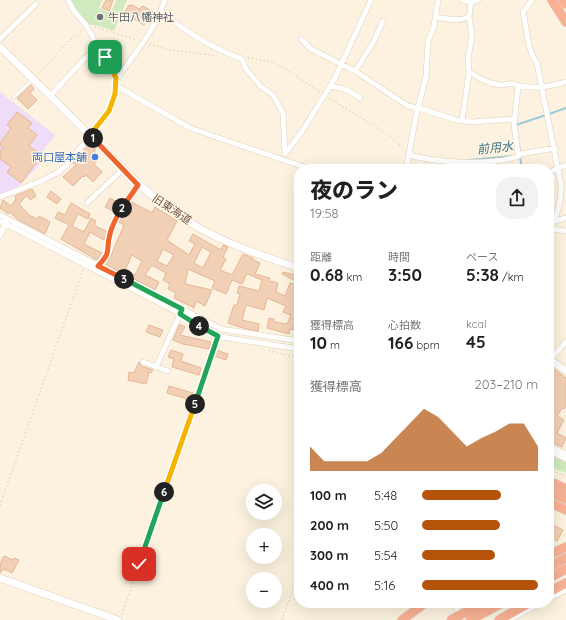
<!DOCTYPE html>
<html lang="ja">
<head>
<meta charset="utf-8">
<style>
  :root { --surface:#fff; --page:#f2f2f2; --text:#202124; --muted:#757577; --accent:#b45309 }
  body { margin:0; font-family:Quicksand,"Noto Sans JP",sans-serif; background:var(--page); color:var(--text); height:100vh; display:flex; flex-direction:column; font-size:15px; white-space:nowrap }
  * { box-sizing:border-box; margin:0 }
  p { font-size:13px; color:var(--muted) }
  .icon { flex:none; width:22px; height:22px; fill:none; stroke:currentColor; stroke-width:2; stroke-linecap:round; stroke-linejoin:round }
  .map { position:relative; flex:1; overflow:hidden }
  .drawer { position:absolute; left:294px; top:164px; width:260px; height:444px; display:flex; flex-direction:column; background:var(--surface); border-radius:16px; box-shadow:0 4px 16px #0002 }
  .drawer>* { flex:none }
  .controls { position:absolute; left:246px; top:484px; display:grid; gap:8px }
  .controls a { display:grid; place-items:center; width:36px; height:36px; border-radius:50%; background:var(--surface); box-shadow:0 4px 16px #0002; font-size:20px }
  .pin { position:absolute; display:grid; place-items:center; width:34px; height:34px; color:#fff; margin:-17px; border-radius:8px; box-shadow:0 2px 6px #0006 }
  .km { position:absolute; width:20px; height:20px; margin:-10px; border-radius:50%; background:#222; color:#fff; font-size:11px; line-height:20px; text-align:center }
  .round { display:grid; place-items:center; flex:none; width:42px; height:42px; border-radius:16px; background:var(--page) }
  .summary { display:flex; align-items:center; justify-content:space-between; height:68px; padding:0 16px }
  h1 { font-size:22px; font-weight:800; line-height:30px }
  .metrics { display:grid; grid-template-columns:repeat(3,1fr); gap:6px; height:68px; padding:4px 16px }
  .metrics div { display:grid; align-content:center }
  .metrics b { font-size:17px; font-weight:800 }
  .metrics small { font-size:11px; font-weight:400 }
  .metrics p { font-size:11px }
  .chart { height:112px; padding:8px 16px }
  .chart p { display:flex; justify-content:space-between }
  .chart svg { width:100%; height:72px; margin-top:4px; fill:var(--accent); opacity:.7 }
  ul { padding:0 16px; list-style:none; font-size:13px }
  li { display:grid; grid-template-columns:64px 48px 1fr; align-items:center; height:30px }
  li i { height:10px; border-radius:5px; background:var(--accent) }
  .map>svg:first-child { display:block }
  .education { fill:#efdcf8 }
  .green { fill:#ceeabe }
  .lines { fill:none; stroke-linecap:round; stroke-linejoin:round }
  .stream { stroke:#9accd8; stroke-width:2 }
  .building { fill:#f2d0b6; stroke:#e5b696; fill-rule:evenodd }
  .lane-casing { stroke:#e0cebb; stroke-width:3.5 }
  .street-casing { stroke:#e0cebb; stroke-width:6 }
  .secondary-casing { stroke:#e5cfb9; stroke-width:8 }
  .highway-casing { stroke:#ddd7d3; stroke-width:10 }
  .path { stroke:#d7b39a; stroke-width:1; stroke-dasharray:1 3; stroke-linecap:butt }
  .lane { stroke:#fff; stroke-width:2.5 }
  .street { stroke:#fff; stroke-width:5 }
  .secondary { stroke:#fff; stroke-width:7 }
  .highway { stroke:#f9b194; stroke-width:9 }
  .highway-bridge-casing { stroke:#ddd7d3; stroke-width:10; stroke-linecap:butt }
  .highway-bridge { stroke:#f9b194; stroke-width:9 }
  .split-1-casing { stroke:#fff; stroke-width:8 }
  .split-2-casing { stroke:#fff; stroke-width:8 }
  .split-3-casing { stroke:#fff; stroke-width:8 }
  .split-4-casing { stroke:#fff; stroke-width:8 }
  .split-5-casing { stroke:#fff; stroke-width:8 }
  .split-6-casing { stroke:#fff; stroke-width:8 }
  .split-7-casing { stroke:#fff; stroke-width:8 }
  .split-1 { stroke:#f5b400; stroke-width:5 }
  .split-2 { stroke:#f0652b; stroke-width:5 }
  .split-3 { stroke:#f0652b; stroke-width:5 }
  .split-4 { stroke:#22a559; stroke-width:5 }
  .split-5 { stroke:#22a559; stroke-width:5 }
  .split-6 { stroke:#f5b400; stroke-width:5 }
  .split-7 { stroke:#22a559; stroke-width:5 }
  .worship-dot { fill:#6b7280; stroke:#fff6e5; stroke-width:1.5 }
  .shop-dot { fill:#3f7fe0; stroke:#fff6e5; stroke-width:1.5 }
  .labels { text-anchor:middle; stroke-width:3; stroke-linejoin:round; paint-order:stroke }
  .worship-label { font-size:11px; fill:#5b616d; stroke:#fff6e5; text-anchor:start }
  .shop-label { font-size:11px; fill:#366cbe; stroke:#fff6e5; text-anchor:end }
  .street-label { font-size:11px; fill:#735747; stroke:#fff6e5 }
  .water-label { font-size:12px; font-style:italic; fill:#3d7380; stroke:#fff6e5 }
</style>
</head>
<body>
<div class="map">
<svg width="566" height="620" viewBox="0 0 566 620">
  <rect width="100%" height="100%" fill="#fcf2df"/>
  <path class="education" d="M0,92l55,43 -13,17 3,7 -26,27 -19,8z"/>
  <path class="green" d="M70,0h32l-3,8 11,5 7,-13h10l-13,31 -15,-5 -12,-2 -13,-16z
    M549,452l17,9v12l-17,-7z"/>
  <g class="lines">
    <path class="stream" d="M549,114l17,-6
      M516,125l30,-10
      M519,145l1,9
      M520,156l2,13
      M470,160l42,-4"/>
  </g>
  <path class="building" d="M106,0h7l-4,11 -7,-3z
    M129,5l2,1 1,-1 7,4 4,-3 10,6 -9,13 -20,-12z
    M31,85l3,4 -4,4 7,7 -9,9 -11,-11z
    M17,112l15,11 -4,5 9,7 -8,11 13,9 -21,28 -14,-11 4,-5 -11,-8v-8l3,-4 -3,-2v-2l11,-15 -4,-3z
    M90,143l6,6 -2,2 6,6 -6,7 8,8 -9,10 -7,-7 -2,2 -1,-1 -10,10 -10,-9 13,-12 -3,-2z
    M32,189l4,7 -6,4 -3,-5 -8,9 10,11 8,4 2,-3 11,6 -5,12 -28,-15 -7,-7 -2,2 -8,-6 3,-8 8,6 5,-7 -1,-3z
    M51,191l10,8 -4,5 -10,-7z
    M110,198l9,5 -4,9 -10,-5z
    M130,201l22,12 3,-6 22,14 -10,19 22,15 6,-11 -6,-3 4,-7 28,16 2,-5 5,2 -5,10 3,2 -6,11 12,5 11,-21 10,4 -1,1 8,4 -5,11 15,4 -1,3 9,2 -2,9 9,4 5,-13 4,1 2,-3 -14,-7 1,-2 15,4 1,-2v57l-9,-2 -1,5 -22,-6 2,-10 5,1v3l13,2 4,-9 -8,-3 3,-6 -19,-8 -3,12 -18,-5 -4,15 17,4 -1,7 -15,-3 -15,-5 6,-18h3l3,-11 -3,-1 2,-7 20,5 3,-11 -14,-6 -2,1 -4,9 -10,-4 -6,14 -14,-6 3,-7 -27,-12 -3,15 27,6 -7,16 -9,-5 -2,7 -20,-10 2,-5 -8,-4 2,-5 -7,-4 3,-7 -14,-8 -7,10 14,7 -4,8 -50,-26 3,-4h1l15,-35 -5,-3zM202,247l9,5 -8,16 -9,-5zM163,249l11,6 -7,11 -10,-5zM132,255l10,6 -7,14 -10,-5z
    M71,203l19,11 -2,5 -10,-5 -6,12 12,6 7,-14 5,3 -2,4 13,7 -3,8 -14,-8 -6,12 18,9 -5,7 -36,-21 8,-14 -14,-7 3,-6 7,3z
    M180,324l5,3 -5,8 31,7 -2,7 -26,-5 -10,-4z
    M149,325l14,5 -3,7 -14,-5z
    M171,350l12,4 -2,7 20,7 -2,7 -27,-8 2,-8 -6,-2z
    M216,350l12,4 -2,6 -12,-4z
    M139,362l2,4 12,4 -2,3 -2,-1 -3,12 -18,-4 1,-8 5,1z
    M554,369l12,9v28l-2,3 -2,-1 -5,8 7,4 -7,13 9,5 -4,9 -13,-6v-49l5,-9 -5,-2v-3z
    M169,386l24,7 -2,7 -24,-7z
    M549,523l14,7 -6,11 -8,-4z
    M4,556l9,4 1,-2 5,2 -7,13 -8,-4 -4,4v-9z"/>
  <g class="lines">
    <defs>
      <path id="lane" d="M13,98l19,-18"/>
      <path id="street" d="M68,0l6,11 12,14 6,10 5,15 8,7 12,21 -2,7 75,43 120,41
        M462,0l9,3 7,-3
        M532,0l-9,12c3,13 5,41 14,51l24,122c1,14 -4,30 -10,44l15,2
        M161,12c25,20 50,36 81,47l4,10 14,17 13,9 10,18 2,41
        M435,17c12,2 23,5 34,0
        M0,39l36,-35
        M301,39l10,10 44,22 53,35 11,2 37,12 16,2 42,-3
        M355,71l18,-28 10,-22
        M469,72c11,6 19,12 32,13 4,0 9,-2 12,-1 19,6 34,3 53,-2
        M117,78c19,-26 37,-46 48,-78
        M330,86l15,3 15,9
        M518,87l-4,38 4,28
        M50,96l34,-37 13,-9
        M462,120l7,-46 -1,-15 4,-24 -3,-18 2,-14
        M285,154l18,-24 32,-52 36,-78
        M521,154l34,-6
        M409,155c28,8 83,11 110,1
        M406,169l11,-58 9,-34 2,-36 6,-15 4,-26
        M549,172l17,-7
        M0,197l39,-15 18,-9 10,-8 42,-54 6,-17v-9
        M87,203l36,-34
        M0,215l221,114 78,12
        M0,221l179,92 42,24 78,12
        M555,221l11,-3
        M0,236l6,-15
        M98,266c14,-16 7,-15 12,-32 5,-18 16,-35 28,-49
        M550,360l16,-18
        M143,362l25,9
        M156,367l25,-55
        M549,446l17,8
        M549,451l17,8
        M549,599l17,-9
        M455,603l6,17
        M509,620l32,-17"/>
      <path id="secondary" d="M0,47c30,29 60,58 89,88 27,26 52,54 83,76 38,27 83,43 127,57
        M549,359l17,12
        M0,578l118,42"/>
      <path id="highway" d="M552,0l14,22
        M563,0l3,4
        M549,481l17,8
        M549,491l17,8
        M549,502l17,8
        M549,555l17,-8
        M549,567l17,-9
        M549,578l17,-9
        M549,592l17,-9
        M500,603h15
        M402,620l23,-17
        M499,620l30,-17"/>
    </defs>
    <use href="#lane" class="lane-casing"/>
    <use href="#street" class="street-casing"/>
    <use href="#secondary" class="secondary-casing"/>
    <use href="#highway" class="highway-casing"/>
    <path class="path" d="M95,27l42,13
      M150,44l20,6 47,6
      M248,58l24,4 15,8 33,22
      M38,74l31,-33 14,-11
      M329,98l61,38 14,13
      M269,350l30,9
      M549,469l17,8
      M0,505l83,-235
      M122,614l94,-273
      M282,620l17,-48"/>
    <use href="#lane" class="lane"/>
    <use href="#street" class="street"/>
    <use href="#secondary" class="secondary"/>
    <use href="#highway" class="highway"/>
    <defs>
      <path id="highway-bridge" d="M451,620l32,-17
        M470,620l32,-17"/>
    </defs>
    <use href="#highway-bridge" class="highway-bridge-casing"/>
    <use href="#highway-bridge" class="highway-bridge"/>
  </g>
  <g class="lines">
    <defs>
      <path id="split-1" d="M93,138l-3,-3 19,-24 6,-17 1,-16 -11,-21"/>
      <path id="split-2" d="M93,138l45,47 -16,23"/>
      <path id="split-3" d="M122,208c-5,8 -10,17 -12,26 -5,17 3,16 -12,32l26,13"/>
      <path id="split-4" d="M124,279l58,30 -2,5 19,12"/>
      <path id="split-5" d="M195,404l23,-68 -19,-10"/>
      <path id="split-6" d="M164,492l31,-88"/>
      <path id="split-7" d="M139,564l25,-72"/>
    </defs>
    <use href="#split-1" class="split-1-casing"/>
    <use href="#split-2" class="split-2-casing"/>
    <use href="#split-3" class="split-3-casing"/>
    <use href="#split-4" class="split-4-casing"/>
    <use href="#split-5" class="split-5-casing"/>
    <use href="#split-6" class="split-6-casing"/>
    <use href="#split-7" class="split-7-casing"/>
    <use href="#split-1" class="split-1"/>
    <use href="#split-2" class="split-2"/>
    <use href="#split-3" class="split-3"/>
    <use href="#split-4" class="split-4"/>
    <use href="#split-5" class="split-5"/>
    <use href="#split-6" class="split-6"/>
    <use href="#split-7" class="split-7"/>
  </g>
  <circle class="worship-dot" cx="100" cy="17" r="4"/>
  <circle class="shop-dot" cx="95" cy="157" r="4"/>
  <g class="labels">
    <g class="worship-label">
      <text x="108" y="21">牛田八幡神社</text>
    </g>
    <g class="shop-label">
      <text x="87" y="161">両口屋本舗</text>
    </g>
    <g class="street-label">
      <text transform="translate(172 209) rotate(34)" y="4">旧東海道</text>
    </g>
    <g class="water-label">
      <text transform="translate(495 148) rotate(-6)" y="4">前用水</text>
    </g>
  </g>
</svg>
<div class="controls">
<a><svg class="icon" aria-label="layers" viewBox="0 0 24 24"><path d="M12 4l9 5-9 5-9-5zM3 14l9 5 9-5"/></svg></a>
<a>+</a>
<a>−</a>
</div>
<div class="pin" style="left:105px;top:57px;background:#1e9e55"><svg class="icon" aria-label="arrive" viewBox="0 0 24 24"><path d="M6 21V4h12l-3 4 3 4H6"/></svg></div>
<div class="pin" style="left:139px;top:564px;background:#d93025"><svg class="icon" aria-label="check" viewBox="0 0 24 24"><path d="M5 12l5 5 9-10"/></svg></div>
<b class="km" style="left:93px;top:138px">1</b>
<b class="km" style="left:122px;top:208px">2</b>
<b class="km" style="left:124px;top:279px">3</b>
<b class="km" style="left:199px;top:326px">4</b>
<b class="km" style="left:195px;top:404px">5</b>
<b class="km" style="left:164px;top:492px">6</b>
<section class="drawer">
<div class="summary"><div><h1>夜のラン</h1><p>19:58</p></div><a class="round"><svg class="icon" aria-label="share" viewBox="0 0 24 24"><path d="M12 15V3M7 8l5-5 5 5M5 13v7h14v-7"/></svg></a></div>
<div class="metrics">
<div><p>距離</p><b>0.68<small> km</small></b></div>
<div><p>時間</p><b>3:50</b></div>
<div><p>ペース</p><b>5:38<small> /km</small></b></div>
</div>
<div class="metrics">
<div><p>獲得標高</p><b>10<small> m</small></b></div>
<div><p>心拍数</p><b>166<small> bpm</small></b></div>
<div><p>kcal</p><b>45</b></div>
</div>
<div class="chart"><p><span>獲得標高</span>203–210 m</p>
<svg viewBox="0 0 160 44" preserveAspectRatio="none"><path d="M0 44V29L10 38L20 38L30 38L40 38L50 33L60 24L70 15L80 6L90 11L100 20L110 29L120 24L130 20L140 15L150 15L160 29V44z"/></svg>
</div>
<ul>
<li><b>100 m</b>5:48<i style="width:68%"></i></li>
<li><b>200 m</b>5:50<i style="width:67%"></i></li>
<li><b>300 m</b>5:54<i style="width:63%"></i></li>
<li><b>400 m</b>5:16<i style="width:100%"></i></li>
</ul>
</section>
</div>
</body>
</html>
